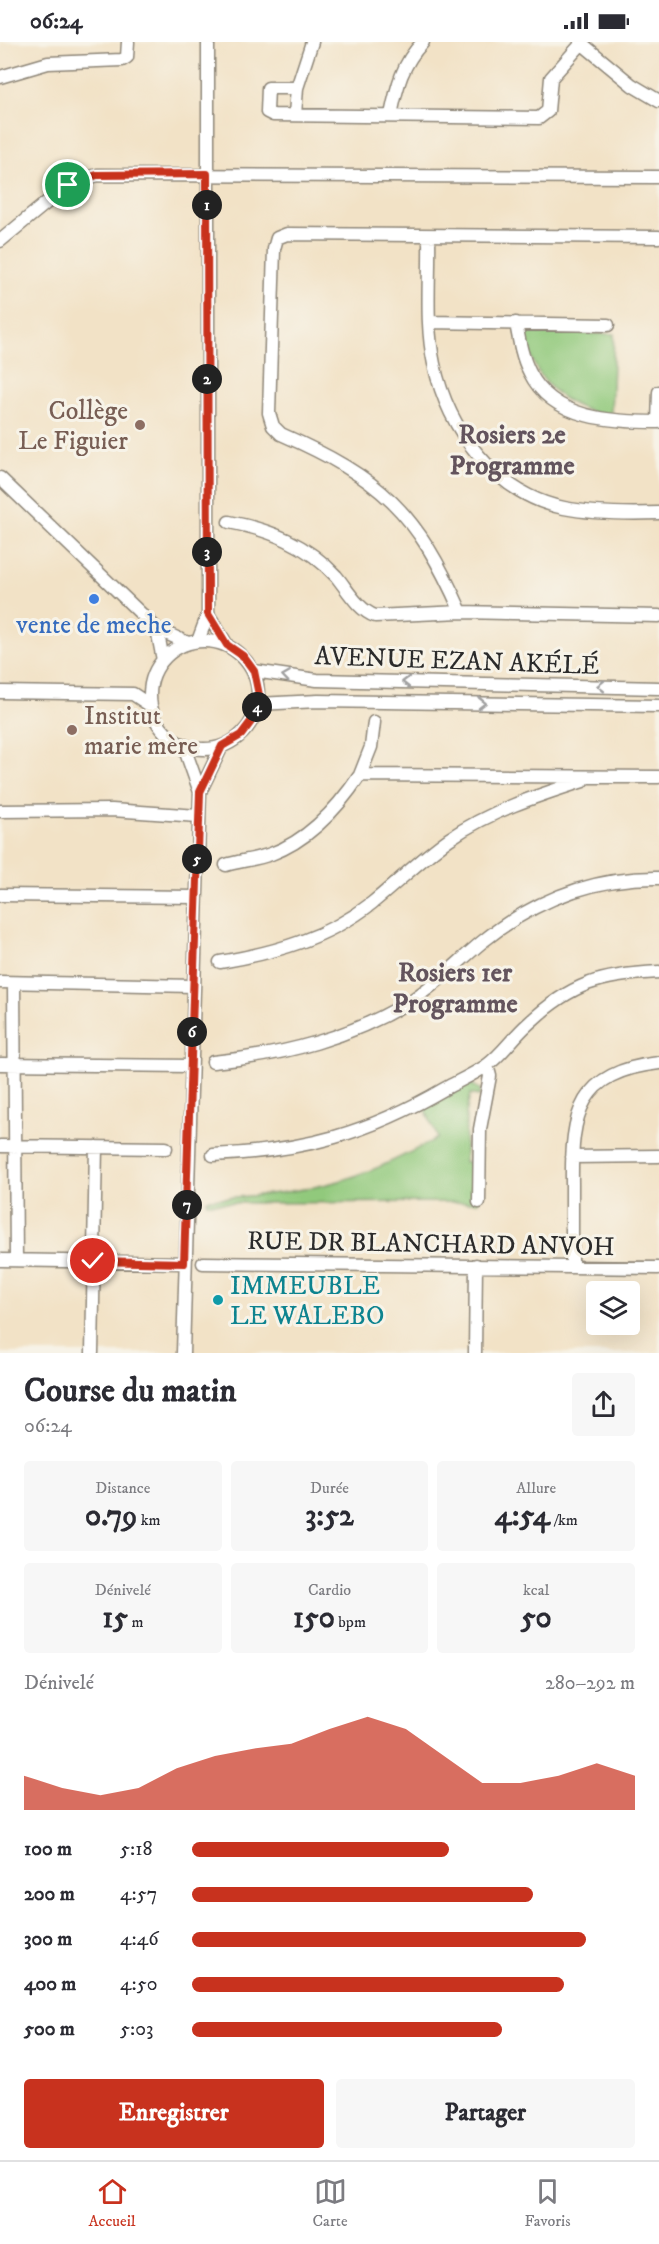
<!DOCTYPE html>
<html lang="fr">
<head>
<meta charset="utf-8">
<style>
  :root { --surface:#fff; --page:#f7f7f7; --text:#2b2b33; --muted:#7c7c81; --line:#e1e1e2; --accent:#c8321e }
  body { margin:0; font-family:"IM FELL DW Pica",serif; background:var(--page); color:var(--text); height:100vh; display:flex; flex-direction:column; font-size:22px; white-space:nowrap }
  * { box-sizing:border-box; margin:0 }
  p { font-size:20px; color:var(--muted) }
  .icon { flex:none; width:33px; height:33px; fill:none; stroke:currentColor; stroke-width:2; stroke-linecap:round; stroke-linejoin:round }
  .map { position:relative; height:1311px; overflow:hidden }
  .sheet { display:flex; flex-direction:column; background:var(--surface); flex:1 }
  .sheet>* { flex:none }
  .buttons { position:absolute; left:586px; top:1239px; display:grid; gap:12px }
  .buttons a { display:grid; place-items:center; width:54px; height:54px; border-radius:6px; background:var(--surface); box-shadow:0 6px 24px #0002; font-size:30px }
  .pin { position:absolute; display:grid; place-items:center; width:51px; height:51px; color:#fff; margin:-26px; border:3px solid #fff; border-radius:50%; box-shadow:0 2px 6px #0007 }
  .km { position:absolute; width:30px; height:30px; margin:-15px; border-radius:50%; background:#222; color:#fff; font-size:16px; line-height:30px; text-align:center }
  .round { display:grid; place-items:center; flex:none; width:63px; height:63px; border-radius:6px; background:var(--page) }
  .headline { display:flex; align-items:center; justify-content:space-between; height:102px; padding:0 24px }
  h1 { font-size:33px; font-weight:700; line-height:45px }
  .figures { display:grid; grid-template-columns:repeat(3,1fr); gap:9px; height:102px; padding:6px 24px }
  .figures div { display:grid; align-content:center; border-radius:6px; background:var(--page); text-align:center }
  .figures b { font-size:30px; font-weight:700 }
  .figures small { font-size:16px; font-weight:400 }
  .figures p { font-size:16px }
  .chart { height:168px; padding:12px 24px }
  .chart p { display:flex; justify-content:space-between }
  .chart svg { width:100%; height:108px; margin-top:6px; fill:var(--accent); opacity:.7 }
  .action { display:flex; gap:12px; margin-top:auto; padding:12px 24px }
  .action a { flex:1; height:69px; border-radius:6px; background:var(--accent); color:#fff; font-size:24px; font-weight:700; line-height:69px; text-align:center }
  .action a+a { background:var(--page); color:var(--text) }
  ul { padding:0 24px; list-style:none; font-size:20px }
  li { display:grid; grid-template-columns:96px 72px 1fr; align-items:center; height:45px }
  li i { height:15px; border-radius:8px; background:var(--accent) }
  .status { display:flex; justify-content:space-between; align-items:center; height:42px; padding:0 30px; background:var(--surface); direction:ltr }
  .status svg { height:16px; fill:currentColor }
  .tab-bar { display:flex; justify-content:space-around; align-items:center; height:84px; border-top:2px solid var(--line); background:var(--surface); font-size:16px; color:var(--muted) }
  .tab-bar a { display:grid; justify-items:center; gap:3px }
  .tab-bar .current { color:var(--accent) }
  .map>svg:first-child { display:block }
  .green { fill:#91c97c; stroke:#5e7a54; stroke-width:1.5 }
  .lines { fill:none; stroke-linecap:round; stroke-linejoin:round }
  .minor-casing { stroke:#8e8678; stroke-width:15 }
  .minor { stroke:#fff; stroke-width:12 }
  .oneway { stroke:#a0a0a0 }
  .route-casing { stroke:#fff; stroke-width:12 }
  .route { stroke:#c8321e; stroke-width:8 }
  .education-dot { fill:#8d6e63; stroke:#f7f3e8; stroke-width:2 }
  .shop-dot { fill:#3f7fe0; stroke:#f7f3e8; stroke-width:2 }
  .culture-dot { fill:#0f9aa8; stroke:#f7f3e8; stroke-width:2 }
  .labels { text-anchor:middle; stroke-width:6; stroke-linejoin:round; paint-order:stroke }
  .education-label { font-size:26px; fill:#785e54; stroke:#f7f3e8; text-anchor:end }
  .shop-label { font-size:26px; fill:#366cbe; stroke:#f7f3e8 }
  .street-label { font-size:26px; fill:#2b2b2b; stroke:#f7f3e8 }
  .culture-label { font-size:26px; fill:#0d838f; stroke:#f7f3e8; text-anchor:start }
  .neighbourhood-label { font-size:27px; font-weight:bold; fill:#63545d; stroke:#f7f3e8 }
</style>
</head>
<body>
<div class="status"><b>06:24</b><svg viewBox="0 0 49 12"><path d="M0 12V9h3v3zM5 12V6h3v6zM10 12V3h3v9zM15 12V0h3v12zM26 1h20v11H26zM47 4h2v5h-2z"/></svg></div>
<div class="map">
<svg width="659" height="1311" viewBox="0 0 659 1311">
  <rect width="100%" height="100%" fill="#f7f3e8"/>
  <filter id="ink" filterUnits="userSpaceOnUse"><feTurbulence type="fractalNoise" baseFrequency=".0167" numOctaves="2"/><feDisplacementMap in="SourceGraphic" scale="12" xChannelSelector="R" yChannelSelector="G"/><feConvolveMatrix kernelMatrix="1 2 1 2 8 2 1 2 1" color-interpolation-filters="sRGB"/></filter>
  <filter id="wash" filterUnits="userSpaceOnUse"><feTurbulence type="fractalNoise" baseFrequency=".008" numOctaves="4" result="noise"/><feDisplacementMap in="SourceGraphic" scale="24" xChannelSelector="R" yChannelSelector="G"/><feGaussianBlur stdDeviation="1.35" result="paint"/><feColorMatrix in="noise" values="0 0 0 0 0 0 0 0 0 0 0 0 0 0 0 0 0 1.4 0 .05"/><feComposite in="paint" operator="in"/></filter>
  <g filter="url(#wash)">
    <rect width="100%" height="100%" fill="#f2e2c6"/>
    <path class="green" d="M525,290l89,2 -3,82c-47,-7 -80,-36 -86,-84z
      M470,1041l11,7 -2,6 -9,-2 -4,20 -1,48h14l-1,40 -271,1v-4c51,-3 103,-7 151,-24 28,-9 54,-24 80,-37l-13,-29z"/>
  </g>
  <g filter="url(#ink)">
    <g class="lines">
      <defs>
        <path id="minor" d="M580,0l52,43 27,16
          M0,35l48,-14 74,-3 5,-3 1,-15
          M297,46h-29l-1,24 6,3 266,3 9,-7 3,-33 32,-36
          M295,73l2,-27 15,-46
          M391,73c6,-29 11,-51 32,-73
          M429,195c1,42 -4,86 5,127 14,65 61,130 130,144 31,6 63,6 95,5
          M0,199l68,-56 29,-10 562,2
          M430,280l178,3
          M516,281c3,17 6,35 14,50 23,47 84,49 129,49
          M658,380l1,-30
          M0,436l157,151 31,14
          M229,480c42,8 77,22 107,54 11,13 22,34 39,40l86,-4 198,4
          M461,570c-44,-100 -80,-134 -180,-178l-8,-8 -4,-13 5,-164 3,-11 10,-4 372,3
          M208,572l19,31
          M157,587l6,31
          M150 653a54 54 0 1 1 108 0a54 54 0 1 1-108 0Z
          M198,599l10,-27v-572
          M254,629l63,9 342,8
          M0,650l133,2 18,12
          M258,662l60,-3 341,5
          M183,702l17,48
          M360,733l11,-28 3,-25
          M0,769l112,-1 86,6
          M226,823c14,-4 31,-6 45,-11 38,-14 67,-46 89,-79l299,2
          M0,853l196,2
          M220,920c54,-9 108,-24 152,-59 26,-21 50,-45 77,-64 41,-28 87,-43 134,-58
          M0,940l193,4
          M14,941l2,277
          M213,1020c71,-7 138,-24 199,-62 26,-17 47,-39 70,-58 51,-41 111,-65 177,-64
          M0,1022l191,2
          M0,1104l166,2
          M213,1113c91,-4 154,-21 233,-67 13,-7 28,-14 40,-22 16,-11 27,-29 42,-42 43,-41 73,-49 131,-52
          M572,1115l87,-1
          M479,1160l1,-73 10,-53 -3,-11
          M0,1218l185,3
          M203,1221l456,5
          M572,1225c0,-28 0,-56 0,-83 -1,-72 7,-112 87,-121
          M92,1311l4,-206
          M183,1311l17,-561 22,-46
          M475,1311l1,-88"/>
      </defs>
      <use href="#minor" class="minor-casing"/>
      <use href="#minor" class="minor"/>
    </g>
    <defs><path id="oneway-chevron" d="M-2-3.5L2.5 0L-2 3.5" fill="none" stroke-width="1.6" stroke-linecap="round" stroke-linejoin="round" transform="scale(1.5)"/></defs>
    <g class="oneway">
      <use href="#oneway-chevron" transform="translate(286 634) rotate(-172)"/>
      <use href="#oneway-chevron" transform="translate(406 640) rotate(-179)"/>
      <use href="#oneway-chevron" transform="translate(601 644) rotate(-179)"/>
      <use href="#oneway-chevron" transform="translate(482 661) rotate(1)"/>
    </g>
  </g>
  <g class="lines" filter="url(#ink)">
    <defs>
      <path id="route" d="M68,143l29,-10 110,-1 1,440 19,31 16,11 11,15 5,24 -6,24 -12,16 -19,11 -22,46 -16,471 -91,-2"/>
    </defs>
    <use href="#route" class="route-casing"/>
    <use href="#route" class="route"/>
  </g>
  <g class="education-dot">
    <circle cx="140" cy="383" r="6"/>
    <circle cx="72" cy="688" r="6"/>
  </g>
  <circle class="shop-dot" cx="94" cy="557" r="6"/>
  <circle class="culture-dot" cx="218" cy="1258" r="6"/>
  <g class="labels">
    <g class="education-label">
      <text x="128" y="377">Collège<tspan x="128" dy="30">Le Figuier</tspan></text>
      <text x="84" y="682" text-anchor="start">Institut<tspan x="84" dy="30">marie mère</tspan></text>
    </g>
    <g class="shop-label">
      <text x="94" y="591">vente de meche</text>
    </g>
    <g class="street-label">
      <text transform="translate(457 618) rotate(2)" y="9">AVENUE EZAN AKÉLÉ</text>
      <text transform="translate(431 1201) rotate(1)" y="9">RUE DR BLANCHARD ANVOH</text>
    </g>
    <g class="culture-label">
      <text x="230" y="1252">IMMEUBLE<tspan x="230" dy="30">LE WALEBO</tspan></text>
    </g>
    <g class="neighbourhood-label">
      <text x="512" y="401">Rosiers 2e<tspan x="512" dy="31">Programme</tspan></text>
      <text x="455" y="939">Rosiers 1er<tspan x="455" dy="31">Programme</tspan></text>
    </g>
  </g>
</svg>
<div class="buttons">
<a><svg class="icon" aria-label="layers" viewBox="0 0 24 24"><path d="M12 4l9 5-9 5-9-5zM3 14l9 5 9-5"/></svg></a>
</div>
<div class="pin" style="left:68px;top:143px;background:#1e9e55"><svg class="icon" aria-label="arrive" viewBox="0 0 24 24"><path d="M6 21V4h12l-3 4 3 4H6"/></svg></div>
<div class="pin" style="left:93px;top:1219px;background:#d93025"><svg class="icon" aria-label="check" viewBox="0 0 24 24"><path d="M5 12l5 5 9-10"/></svg></div>
<b class="km" style="left:207px;top:163px">1</b>
<b class="km" style="left:207px;top:337px">2</b>
<b class="km" style="left:207px;top:510px">3</b>
<b class="km" style="left:257px;top:665px">4</b>
<b class="km" style="left:197px;top:817px">5</b>
<b class="km" style="left:192px;top:990px">6</b>
<b class="km" style="left:187px;top:1163px">7</b>
</div>
<section class="sheet">
<div class="headline"><div><h1>Course du matin</h1><p>06:24</p></div><a class="round"><svg class="icon" aria-label="share" viewBox="0 0 24 24"><path d="M12 15V3M7 8l5-5 5 5M5 13v7h14v-7"/></svg></a></div>
<div class="figures">
<div><p>Distance</p><b>0.79<small> km</small></b></div>
<div><p>Durée</p><b>3:52</b></div>
<div><p>Allure</p><b>4:54<small> /km</small></b></div>
</div>
<div class="figures">
<div><p>Dénivelé</p><b>15<small> m</small></b></div>
<div><p>Cardio</p><b>150<small> bpm</small></b></div>
<div><p>kcal</p><b>50</b></div>
</div>
<div class="chart"><p><span>Dénivelé</span>280–292 m</p>
<svg viewBox="0 0 160 44" preserveAspectRatio="none"><path d="M0 44V30L10 35L20 38L30 35L40 27L50 22L60 19L70 17L80 11L90 6L100 11L110 22L120 33L130 33L140 30L150 25L160 30V44z"/></svg>
</div>
<ul>
<li><b>100 m</b>5:18<i style="width:58%"></i></li>
<li><b>200 m</b>4:57<i style="width:77%"></i></li>
<li><b>300 m</b>4:46<i style="width:89%"></i></li>
<li><b>400 m</b>4:50<i style="width:84%"></i></li>
<li><b>500 m</b>5:03<i style="width:70%"></i></li>
</ul>
<div class="action"><a>Enregistrer</a><a>Partager</a></div>
</section>
<nav class="tab-bar">
<a class="current"><svg class="icon" aria-label="home" viewBox="0 0 24 24"><path d="M3 11l9-7 9 7M6 9v11h12V9"/></svg>Accueil</a>
<a><svg class="icon" aria-label="map" viewBox="0 0 24 24"><path d="M3 6l6-2 6 2 6-2v14l-6 2-6-2-6 2zM9 4v14M15 6v14"/></svg>Carte</a>
<a><svg class="icon" aria-label="saved" viewBox="0 0 24 24"><path d="M7 4h10v16l-5-4-5 4z"/></svg>Favoris</a>
</nav>
</body>
</html>
